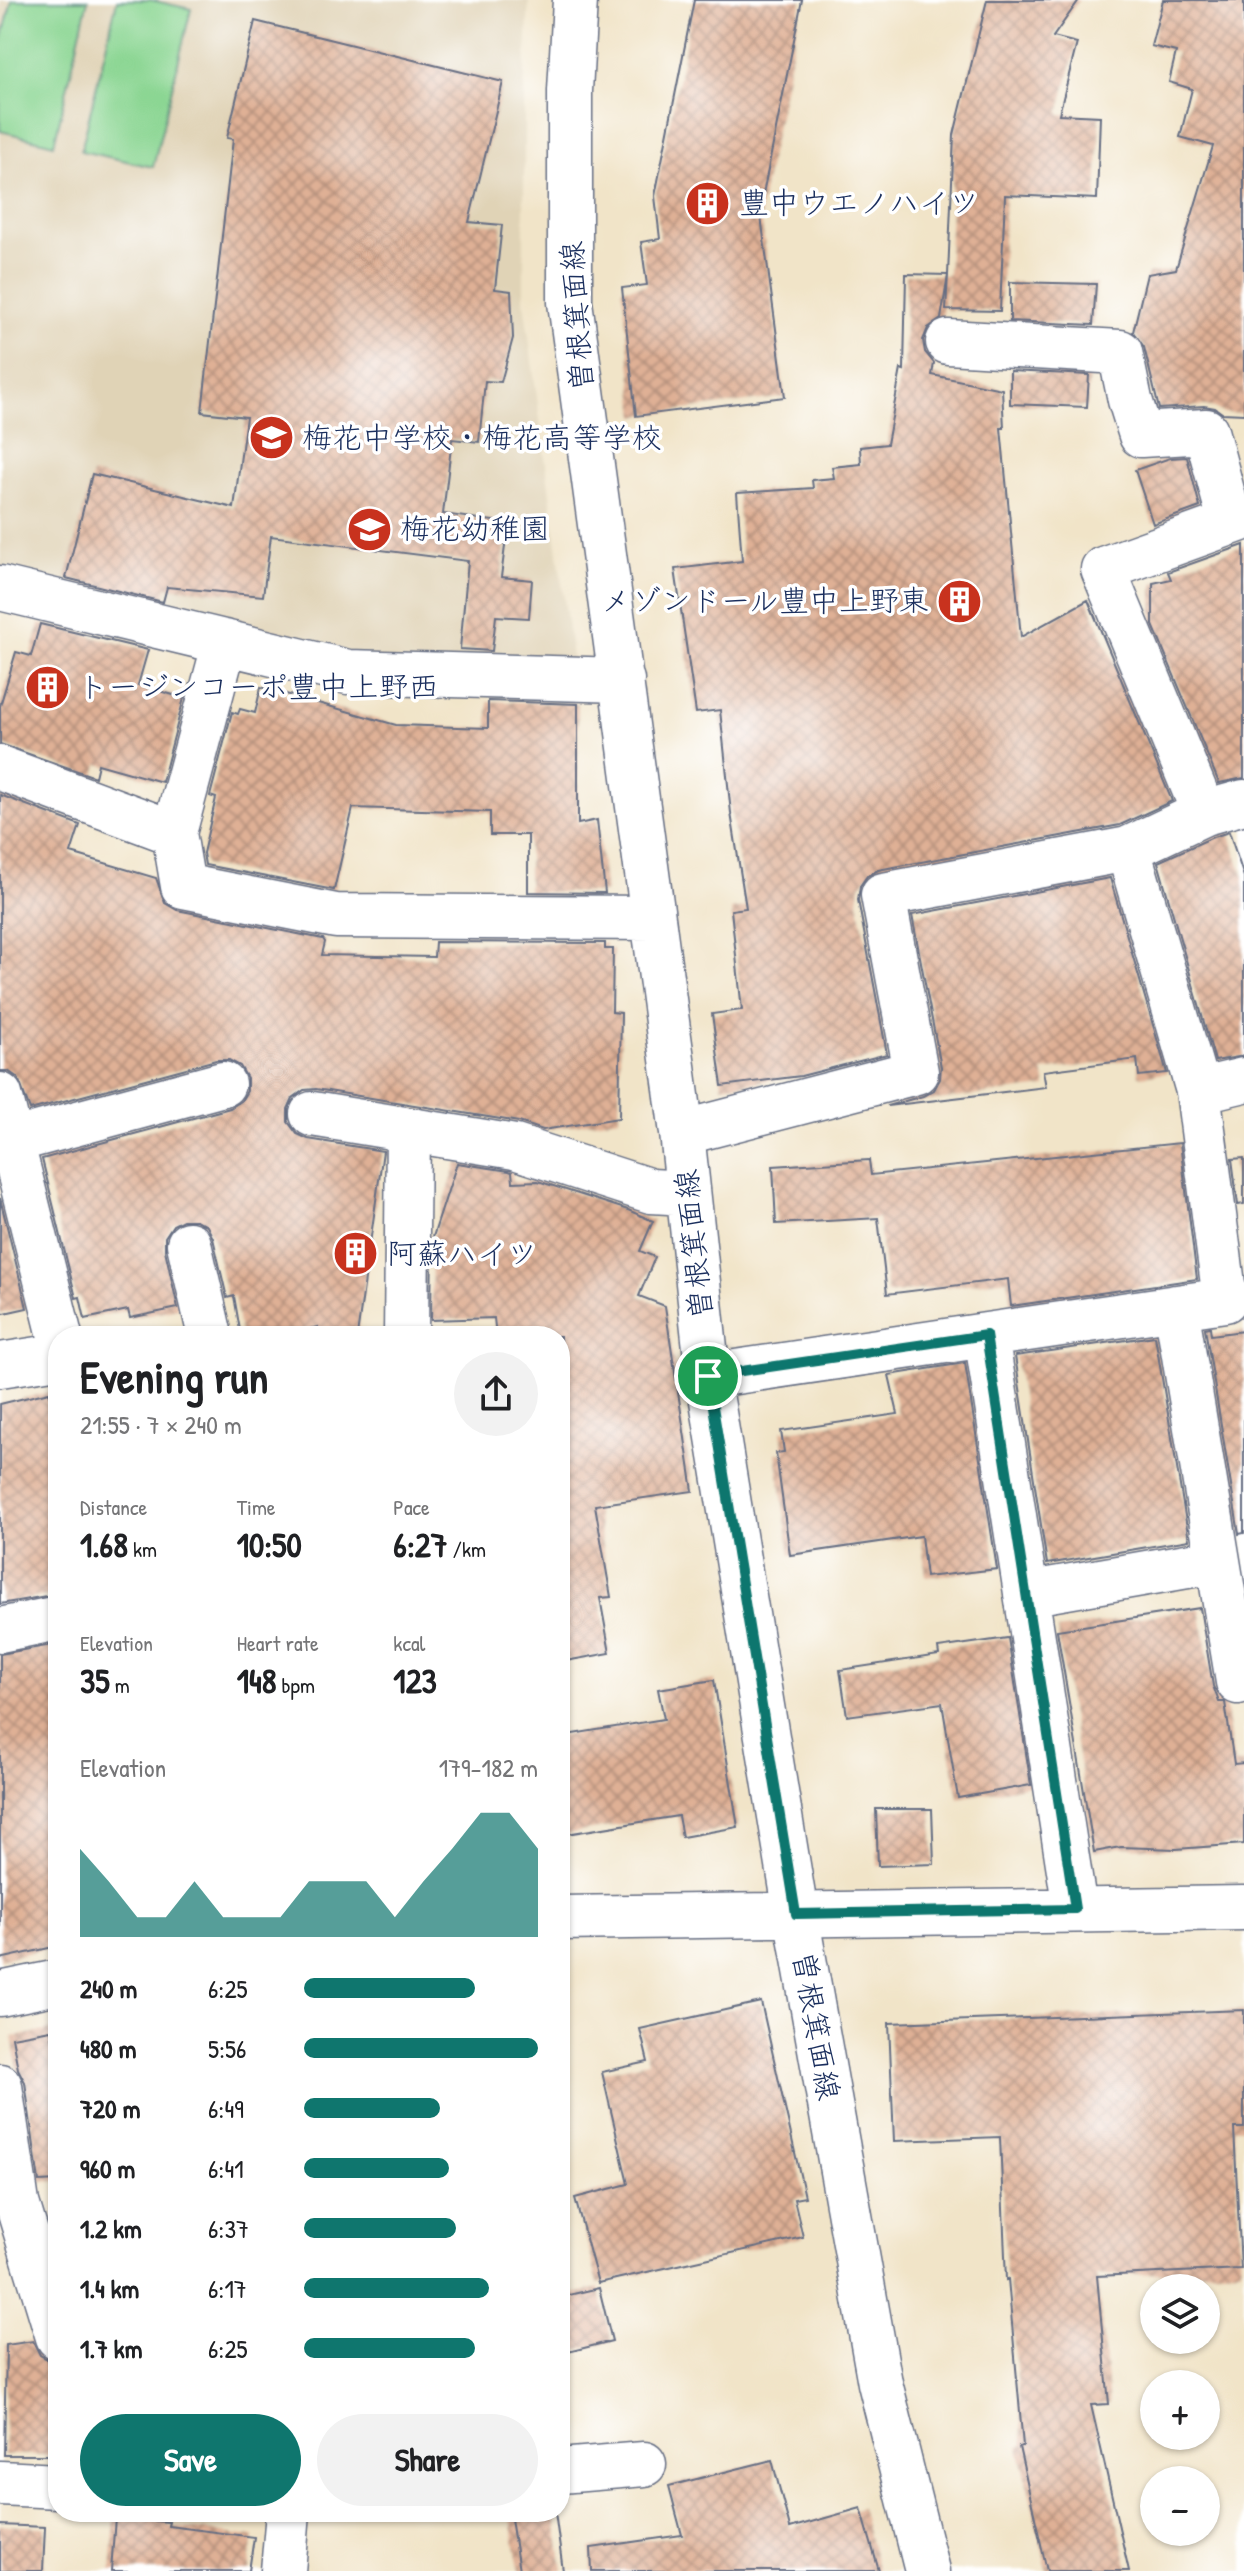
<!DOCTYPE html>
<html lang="en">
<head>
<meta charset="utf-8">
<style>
  :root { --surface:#fff; --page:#f2f2f2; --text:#202124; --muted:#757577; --accent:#0f766e }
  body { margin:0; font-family:"Patrick Hand","Klee One",sans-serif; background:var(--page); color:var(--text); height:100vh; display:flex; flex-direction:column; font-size:30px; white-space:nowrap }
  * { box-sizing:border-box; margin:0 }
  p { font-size:26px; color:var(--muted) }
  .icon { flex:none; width:44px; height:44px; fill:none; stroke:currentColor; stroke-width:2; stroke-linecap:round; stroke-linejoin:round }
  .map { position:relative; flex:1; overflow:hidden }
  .side { position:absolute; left:48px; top:1326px; width:522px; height:1196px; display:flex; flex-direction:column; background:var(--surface); border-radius:32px; box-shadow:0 2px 6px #0004 }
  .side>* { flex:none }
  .controls { position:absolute; left:1140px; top:2274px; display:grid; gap:16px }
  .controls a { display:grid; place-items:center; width:80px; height:80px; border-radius:50%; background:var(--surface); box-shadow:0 2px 6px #0004; font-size:40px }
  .pin { position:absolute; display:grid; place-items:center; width:68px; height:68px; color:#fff; margin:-34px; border:4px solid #fff; border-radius:50%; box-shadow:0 2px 8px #0007 }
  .round { display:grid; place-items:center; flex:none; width:84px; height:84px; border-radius:42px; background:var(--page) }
  .overview { display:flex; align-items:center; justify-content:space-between; height:136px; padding:0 32px }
  h1 { font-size:44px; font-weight:800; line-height:60px }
  .stats { display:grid; grid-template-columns:repeat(3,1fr); gap:12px; height:136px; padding:8px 32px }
  .stats div { display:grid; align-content:center }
  .stats b { font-size:34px; font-weight:800 }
  .stats small { font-size:22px; font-weight:400 }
  .stats p { font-size:22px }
  .chart { height:224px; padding:16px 32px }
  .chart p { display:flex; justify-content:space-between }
  .chart svg { width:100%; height:144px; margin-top:8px; fill:var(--accent); opacity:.7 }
  .primary-button { display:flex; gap:16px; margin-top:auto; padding:16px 32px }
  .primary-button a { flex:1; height:92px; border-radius:48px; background:var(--accent); color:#fff; font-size:32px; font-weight:800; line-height:92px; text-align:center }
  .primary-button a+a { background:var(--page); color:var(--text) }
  ul { padding:0 32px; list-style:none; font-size:26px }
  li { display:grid; grid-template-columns:128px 96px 1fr; align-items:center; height:60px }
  li i { height:20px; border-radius:10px; background:var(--accent) }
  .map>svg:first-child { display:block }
  .built { fill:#e0d3b6 }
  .green { fill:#8bd693; stroke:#538278; stroke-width:2 }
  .building { fill:url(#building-cross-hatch) }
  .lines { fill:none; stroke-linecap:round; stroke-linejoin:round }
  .minor-casing { stroke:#666e83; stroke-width:47 }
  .minor { stroke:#fff; stroke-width:44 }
  .route-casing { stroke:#fff; stroke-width:16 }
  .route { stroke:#0f766e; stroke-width:10 }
  .labels { text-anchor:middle; stroke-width:7; stroke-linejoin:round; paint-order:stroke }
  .poi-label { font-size:30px; fill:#1b2f5e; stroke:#fff; text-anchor:start }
  .street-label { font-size:30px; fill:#1b2f5e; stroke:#fff }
</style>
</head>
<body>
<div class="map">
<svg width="1244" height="2571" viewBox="0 0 1244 2571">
  <defs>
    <pattern id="building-cross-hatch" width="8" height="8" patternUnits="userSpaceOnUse" patternTransform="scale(2)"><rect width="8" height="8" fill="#dfb095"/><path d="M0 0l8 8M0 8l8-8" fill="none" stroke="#b4907d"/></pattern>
  </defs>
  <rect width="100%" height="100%" fill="#fff"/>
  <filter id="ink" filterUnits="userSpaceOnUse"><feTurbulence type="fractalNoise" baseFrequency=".0125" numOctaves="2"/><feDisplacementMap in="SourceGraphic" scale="16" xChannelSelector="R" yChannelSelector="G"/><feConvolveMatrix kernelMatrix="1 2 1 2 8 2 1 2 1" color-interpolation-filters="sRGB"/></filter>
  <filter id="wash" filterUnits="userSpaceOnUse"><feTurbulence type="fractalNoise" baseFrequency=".006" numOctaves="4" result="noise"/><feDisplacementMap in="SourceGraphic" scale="32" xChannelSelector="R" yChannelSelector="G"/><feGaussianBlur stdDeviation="1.8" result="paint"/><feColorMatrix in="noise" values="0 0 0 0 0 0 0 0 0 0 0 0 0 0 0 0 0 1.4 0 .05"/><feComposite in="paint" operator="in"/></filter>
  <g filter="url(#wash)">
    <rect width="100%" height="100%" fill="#f1e4c8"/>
    <path class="built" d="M0,0h529l-5,89v212l49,364 -225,-5 -348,-85z"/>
    <path class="green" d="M12,0h76l-34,144 -54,-13v-83z
      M117,0h34l40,9 -38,158 -72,-16z"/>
    <g id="blocks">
      <path class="building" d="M694,0h108l-42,209 25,188 -149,19 -14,-128 25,-3 -6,-43 19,-3 -5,-43z
        M987,0h92l-26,37 24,6 -18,71 41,2 -3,83 -92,-4 -5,116 -54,-1 2,-35 -7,44 -13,9 -5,12 2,12 9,11 -2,12 70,14 2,39h-3l20,209 67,-37 84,201 -52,24 -242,45 -11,6 -7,10 -2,14 29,154 -86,22 -79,10 -10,-72 30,-4 -11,-100 15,-2 -15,-95 -11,-103 -24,3 -21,-144 67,-8 -5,-68 76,-5 -1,-8 22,-2 -2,-11 29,-3 -1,-17 27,-3 14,-75 3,1 2,-96 42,1 6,-140z
        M1163,0h81v414l-22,-1 -7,-5 -11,-2 -45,3 -15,-62 -11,-15 14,-58 29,-5 37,-123 -33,-9 12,-48 -23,-7 7,-30 -25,-6z
        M255,21l248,61 -34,140 33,3 -7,64 16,2 2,47 -12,44 -16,-1 -6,61 -27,-3 -9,75 65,9 -7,54 31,3 -3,38 -33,-2 -4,35 -32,-2 8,-88 -197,-25 -8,60 -96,-9 -4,15 -97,-24 26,-104 142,34 12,-91 -44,-5 31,-273 -6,-1z
        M1010,282l86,2 -3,41 -83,-4z
        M1010,371l79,4 -2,32 -77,-3z
        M1187,457l13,50 -47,17 -18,-54 35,-12z
        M1244,545v233l-25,5 -66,-158v-42l18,-4 -3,-7z
        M40,624l108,26 -10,35 46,13 -22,84 -64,-18 -3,13 -95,-33v-38l16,-54 15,4z
        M261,687l135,38 92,3v-27l90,3v120l19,-4 8,73 -77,-1v-57h-38v-23l-137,-4 -19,82 -129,-25 -2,-12 13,-55 -6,-2 22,-84 6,2 2,-5 15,4z
        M0,795l80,30 -9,28 85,25 9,25 12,7 146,29 2,3 -3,13 112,2 1,-15 170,1v6h8l-1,63 9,1 -2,105 -76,12 -24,-8 -203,-33 -12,1 -11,8 -5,11v13l9,12 11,5 75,12 -26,185h-39v-9l-42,9h-35l-7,-40 -7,2 -14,-60 -6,-12 -11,-6h-13l-10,5 -8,12v13l13,58 -48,10 -2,-8 -43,9 -5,-22 -4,1 -34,-139 188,-51 11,-7 6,-10v-13l-7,-12 -11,-6h-13l-186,50 -12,-32 -10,-7h-8z
        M1229,832l15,45v179l-29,5 -57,-199 55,-25z
        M1110,878l57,195 -28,3 -2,-17 -94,12 3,16 -159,19 36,-10 11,-6 6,-11 1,-12 -29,-152z
        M1180,1143l17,136 -186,27 -3,-27 -121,15 -9,-76 -102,6 -3,-58 96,-6 2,15z
        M1244,1158v46l-6,1 -6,-46z
        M457,1163l52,8 3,1 1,10 25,-1 90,29 25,11 -13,30 15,6 -16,39 26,10 28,185 -98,14 16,92 -11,1 10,55 -50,9v-326h-64l-2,-18 -63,2 1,-80z
        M0,1198l27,110 -27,6z
        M1210,1327l1,8 33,-4v202l-5,1 -34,-206z
        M1155,1336l34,204 -142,24 -32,-208z
        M965,1363l32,206 -71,8 -5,-41 -131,19 -14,-102 8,-1 -3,-21 117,-17 -9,-39z
        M49,1392l9,39v163l-58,10v-200z
        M1200,1608l13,78 6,16h6l9,62 10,-1v81l-68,5 -55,-2 -27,5 -37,-222z
        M1008,1638l23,147 -73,13 -16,-95 -95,13 -7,-46 99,-15 -1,-7z
        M58,1644v302l-58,13v-305z
        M714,1680l24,147 -56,10 -4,-21 -118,19v-99l104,-17 -6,-30z
        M876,1809h56l2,55 -56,2z
        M761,2002l44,195 -11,2 9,38 -205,46 -23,-85 53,-14 -26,-112 46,-10 -8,-33z
        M1244,2010v118h-10l7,141 -144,7 12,128 -18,1 38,166h-82l-28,-124 4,-1 -15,-167 -2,1 -6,-143 -106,4 -5,-118z
        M51,2030l7,35v116l-19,1 -14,-100 -7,-13 -6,-32z
        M599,2288l13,53 -52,13v-57z
        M33,2341l7,14 7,4 4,28v68h-47l2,-110z
        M772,2460l18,68 71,-20 18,63h-287l-1,-23 91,-13 -13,-49z
        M510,2512h45l8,59h-44z
        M115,2518l54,4 -1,4 86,11 -5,34h-138z
        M0,2525l45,2 -2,44h-43z"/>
    </g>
  </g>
  <g filter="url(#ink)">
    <use href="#blocks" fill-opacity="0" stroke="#666e83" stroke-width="2"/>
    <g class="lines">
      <defs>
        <path id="minor" d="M575,0l-5,91v211l112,831 26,243 88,538 84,469 47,188
          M948,342l172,10 10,48 11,35 65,-4 24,90
          M0,588l348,84 274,8
          M225,642l-51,191 9,53 153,30 317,2
          M0,768l174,65
          M1204,813l-101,-244 141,-51
          M1198,1091l46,-11
          M0,1095l60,241
          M312,1114l203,33 136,44 37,2
          M682,1133l234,-61 -33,-177 245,-46 76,-36 40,-11
          M11,1141l212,-57
          M189,1244l21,92
          M1176,1307l62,375
          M986,1335l89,574
          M406,1336l2,-206
          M0,1365l58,-9
          M708,1376l517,-76 -27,-209 -70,-242
          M1026,1594l190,-33
          M0,1630l58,-12
          M560,1918l684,-10
          M0,1994l58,-12
          M0,2086l17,117 41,134
          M560,2471l84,-7
          M0,2483l58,3
          M283,2571l5,-59"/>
      </defs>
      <use href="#minor" class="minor-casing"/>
      <use href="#minor" class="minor"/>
    </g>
  </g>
  <g class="lines" filter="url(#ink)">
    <defs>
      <path id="route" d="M986,1335l89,574 -279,5 -88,-538z"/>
    </defs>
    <use href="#route" class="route-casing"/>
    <use href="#route" class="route"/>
  </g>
  <defs>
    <symbol id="building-disc" viewBox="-11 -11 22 22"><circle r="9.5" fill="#c8321e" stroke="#fff"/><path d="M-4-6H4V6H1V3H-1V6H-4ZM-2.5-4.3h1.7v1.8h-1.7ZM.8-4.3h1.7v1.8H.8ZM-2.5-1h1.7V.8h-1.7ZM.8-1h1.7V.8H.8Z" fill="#fff"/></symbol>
    <symbol id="school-disc" viewBox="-11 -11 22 22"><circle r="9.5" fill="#c8321e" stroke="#fff"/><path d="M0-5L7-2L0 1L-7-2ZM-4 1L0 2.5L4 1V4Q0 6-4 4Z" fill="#fff"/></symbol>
  </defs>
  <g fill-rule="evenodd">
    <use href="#building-disc" x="682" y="178" width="51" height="51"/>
    <use href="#school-disc" x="246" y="412" width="51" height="51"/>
    <use href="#school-disc" x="344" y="504" width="51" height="51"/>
    <use href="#building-disc" x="934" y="576" width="51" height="51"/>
    <use href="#building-disc" x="22" y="662" width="51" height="51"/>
    <use href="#building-disc" x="330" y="1228" width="51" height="51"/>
  </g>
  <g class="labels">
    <g class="poi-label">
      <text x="739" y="213">豊中ウエノハイツ</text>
      <text x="302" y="448">梅花中学校・梅花高等学校</text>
      <text x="400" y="539">梅花幼稚園</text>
      <text x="929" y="611" text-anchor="end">メゾンドール豊中上野東</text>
      <text x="78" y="697">トージンコーポ豊中上野西</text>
      <text x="387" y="1264">阿蘇ハイツ</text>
    </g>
    <g class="street-label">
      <text transform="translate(577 316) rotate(-94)" y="10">曽根箕面線</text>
      <text transform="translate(694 1244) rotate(-96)" y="10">曽根箕面線</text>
      <text transform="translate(816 2026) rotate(80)" y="10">曽根箕面線</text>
    </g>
  </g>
</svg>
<div class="controls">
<a><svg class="icon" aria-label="layers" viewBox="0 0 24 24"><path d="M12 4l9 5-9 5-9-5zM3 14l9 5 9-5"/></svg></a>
<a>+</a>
<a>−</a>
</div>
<div class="pin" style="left:708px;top:1376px;background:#1e9e55"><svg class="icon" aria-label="arrive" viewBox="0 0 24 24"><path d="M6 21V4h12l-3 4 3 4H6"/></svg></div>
<section class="side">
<div class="overview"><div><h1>Evening run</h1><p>21:55 · 7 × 240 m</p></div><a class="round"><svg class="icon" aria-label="share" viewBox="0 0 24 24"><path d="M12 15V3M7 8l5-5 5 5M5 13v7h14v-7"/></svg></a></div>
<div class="stats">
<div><p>Distance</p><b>1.68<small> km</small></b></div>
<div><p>Time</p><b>10:50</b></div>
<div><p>Pace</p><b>6:27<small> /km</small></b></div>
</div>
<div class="stats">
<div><p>Elevation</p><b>35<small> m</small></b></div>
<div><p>Heart rate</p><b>148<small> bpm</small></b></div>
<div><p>kcal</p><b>123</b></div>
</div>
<div class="chart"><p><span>Elevation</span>179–182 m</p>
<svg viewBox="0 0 160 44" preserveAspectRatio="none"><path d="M0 44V17L10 27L20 38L30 38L40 27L50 38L60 38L70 38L80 27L90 27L100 27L110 38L120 27L130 17L140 6L150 6L160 17V44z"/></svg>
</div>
<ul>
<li><b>240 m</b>6:25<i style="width:73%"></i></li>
<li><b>480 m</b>5:56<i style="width:100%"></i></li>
<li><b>720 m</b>6:49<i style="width:58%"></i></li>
<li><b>960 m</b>6:41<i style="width:62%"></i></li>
<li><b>1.2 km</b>6:37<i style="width:65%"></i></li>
<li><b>1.4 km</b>6:17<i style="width:79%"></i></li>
<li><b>1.7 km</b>6:25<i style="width:73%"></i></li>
</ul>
<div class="primary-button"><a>Save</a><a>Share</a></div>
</section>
</div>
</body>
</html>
